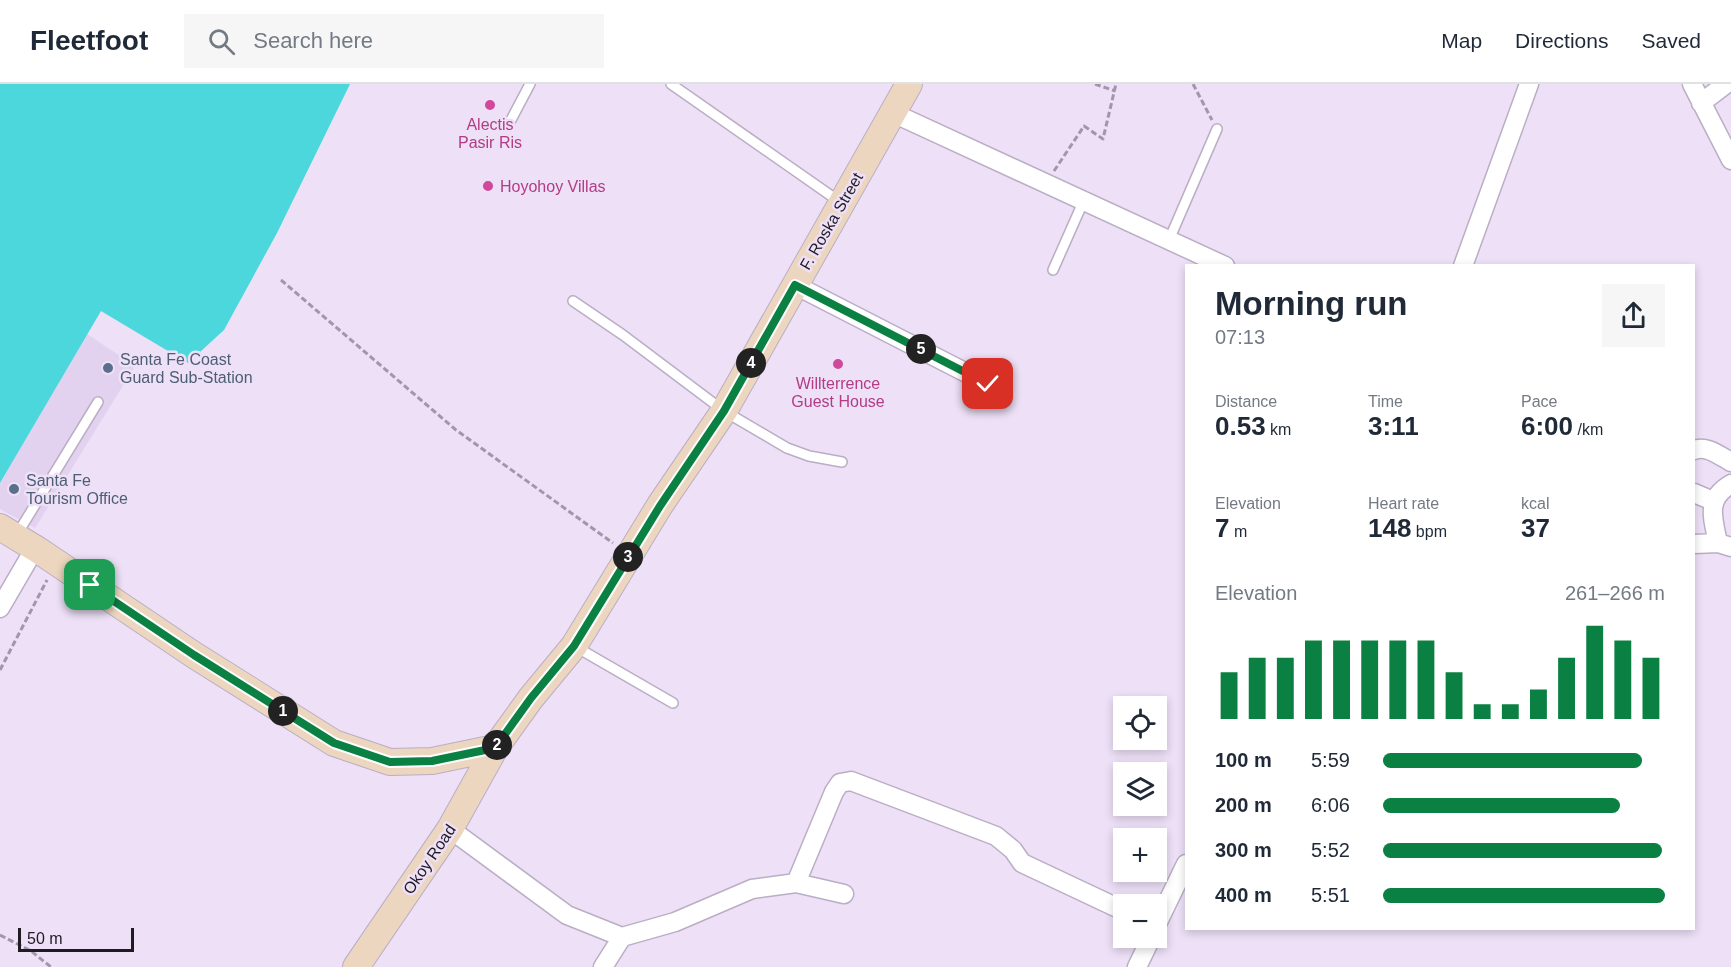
<!DOCTYPE html>
<html lang="en">
<head>
<meta charset="utf-8">
<style>
  :root { --surface:#fff; --page:#f6f6f7; --text:#1f2937; --muted:#747a83; --line:#e0e1e3; --accent:#0b8043 }
  body { margin:0; font-family:Helvetica,sans-serif; background:var(--page); color:var(--text); height:100vh; display:flex; flex-direction:column; font-size:22px; white-space:nowrap }
  * { box-sizing:border-box; margin:0 }
  p { font-size:20px; color:var(--muted) }
  .icon { flex:none; width:33px; height:33px; fill:none; stroke:currentColor; stroke-width:2; stroke-linecap:round; stroke-linejoin:round }
  .map { position:relative; flex:1; overflow:hidden }
  .drawer { position:absolute; left:1185px; top:180px; width:510px; height:666px; display:flex; flex-direction:column; background:var(--surface); border-radius:0px; box-shadow:0 3px 9px #0003 }
  .drawer>* { flex:none }
  .controls { position:absolute; left:1113px; top:612px; display:grid; gap:12px }
  .controls a { display:grid; place-items:center; width:54px; height:54px; border-radius:0px; background:var(--surface); box-shadow:0 3px 9px #0003; font-size:30px }
  .scale { position:absolute; left:18px; bottom:15px; width:116px; box-sizing:border-box; padding-left:6px; border:3px solid #1f1b23; border-top:0; font-size:16px; line-height:21px; white-space:nowrap; color:#1f1b23; -webkit-text-stroke:4px #ede0f7; paint-order:stroke }
  .pin { position:absolute; display:grid; place-items:center; width:51px; height:51px; color:#fff; margin:-26px; border-radius:12px; box-shadow:0 3px 9px #0006 }
  .km { position:absolute; width:30px; height:30px; margin:-15px; border-radius:50%; background:#222; color:#fff; font-size:16px; line-height:30px; text-align:center }
  .round { display:grid; place-items:center; flex:none; width:63px; height:63px; border-radius:0px; background:var(--page) }
  .headline { display:flex; align-items:center; justify-content:space-between; height:102px; padding:0 30px }
  h1 { font-size:33px; font-weight:600; line-height:45px }
  .figures { display:grid; grid-template-columns:repeat(3,1fr); gap:9px; height:102px; padding:6px 30px }
  .figures div { display:grid; align-content:center }
  .figures b { font-size:26px; font-weight:600 }
  .figures small { font-size:16px; font-weight:400 }
  .figures p { font-size:16px }
  .chart { height:168px; padding:12px 30px }
  .chart p { display:flex; justify-content:space-between }
  .chart svg { width:100%; height:108px; margin-top:6px; stroke:var(--accent); stroke-width:6 }
  ul { padding:0 30px; list-style:none; font-size:20px }
  li { display:grid; grid-template-columns:96px 72px 1fr; align-items:center; height:45px }
  li i { height:15px; border-radius:8px; background:var(--accent) }
  header { display:flex; align-items:center; gap:36px; box-sizing:border-box; height:84px; padding:0 30px; background:var(--surface); border-bottom:2px solid var(--line) }
  header strong { font-size:28px }
  nav { display:flex; gap:33px; margin-inline-start:auto; font-size:21px }
  .search { width:420px; height:54px; background:var(--page); display:flex; align-items:center; gap:15px; box-sizing:border-box; padding:0 21px; border-radius:0px; color:var(--muted); font-size:22px }
  .map>svg:first-child { display:block }
  .built { fill:#e2d2ef }
  .water { fill:#4bd7db }
  .lines { fill:none; stroke-linecap:round; stroke-linejoin:round }
  .service-casing { stroke:#baaec4; stroke-width:12 }
  .minor-casing { stroke:#baaec4; stroke-width:21 }
  .secondary-casing { stroke:#baaec4; stroke-width:28 }
  .path { stroke:#a197a9; stroke-width:3; stroke-dasharray:6 3; stroke-linecap:butt }
  .service { stroke:#fff; stroke-width:9 }
  .minor { stroke:#fff; stroke-width:18 }
  .secondary { stroke:#ecd6c0; stroke-width:26 }
  .route-casing { stroke:#fff; stroke-width:12 }
  .route { stroke:#0b8043; stroke-width:8 }
  .hotel-dot { fill:#d1479c; stroke:#ede0f7; stroke-width:2 }
  .service-dot { fill:#5c6f8a; stroke:#ede0f7; stroke-width:2 }
  .labels { text-anchor:middle; stroke-width:5; stroke-linejoin:round; paint-order:stroke }
  .hotel-label { font-size:16px; fill:#b23c85; stroke:#ede0f7 }
  .street-label { font-size:16px; fill:#1f1b23; stroke:#ede0f7 }
  .service-label { font-size:16px; fill:#4e5e75; stroke:#ede0f7; text-anchor:start }
</style>
</head>
<body>
<header>
<strong>Fleetfoot</strong>
<div class="search"><svg class="icon" aria-label="search" viewBox="0 0 24 24"><circle cx="10" cy="10" r="6"/><path d="M15 15l6 6"/></svg>Search here</div>
<nav><a>Map</a><a>Directions</a><a>Saved</a></nav>
</header>
<div class="map">
<svg width="1731" height="883" viewBox="0 0 1731 883">
  <rect width="100%" height="100%" fill="#ede0f7"/>
  <path class="built" d="M87,250l48,32 -100,162 -35,-19v-26z"/>
  <path class="water" d="M0,0h350l-73,149 -53,97 -36,33 -87,-52 -101,172z"/>
  <g class="lines">
    <defs>
      <path id="service" d="M671,0l169,118
        M511,36l19,-36
        M1169,156l48,-111
        M1053,186l31,-70
        M573,217l50,34 101,76 63,37 22,8 33,6
        M16,452l82,-134
        M576,563l97,56"/>
      <path id="minor" d="M1692,0l39,76
        M1701,19l25,-19
        M893,29l332,153
        M1463,182l66,-182
        M795,201l193,99
        M1694,366c13,-5 26,6 37,12
        M1694,409l19,8
        M1718,459c-5,-25 -13,-44 13,-59
        M1694,460l24,-1 13,4
        M0,524l35,-60
        M450,745l117,86 55,22 53,-15 77,-33 44,-6 48,11
        M796,799l38,-91 6,-9 11,-2 145,55 17,14 9,13 102,48
        M1156,842l30,-62
        M603,883l19,-30
        M1137,883l14,-29"/>
      <path id="secondary" d="M0,443l38,23 156,105 140,88 56,19 42,-1 63,-13
        M356,883l94,-138 45,-81 36,-50 43,-52 86,-141 64,-94 185,-327"/>
    </defs>
    <use href="#service" class="service-casing"/>
    <use href="#minor" class="minor-casing"/>
    <use href="#secondary" class="secondary-casing"/>
    <path class="path" d="M1095,0l20,7
      M1193,0l19,36
      M1054,87l30,-45 19,13 13,-55
      M281,196l175,150 157,113
      M0,586l47,-90
      M0,851l31,16 20,16"/>
    <use href="#service" class="service"/>
    <use href="#minor" class="minor"/>
    <use href="#secondary" class="secondary"/>
  </g>
  <g class="lines">
    <defs>
      <path id="route" d="M90,501l104,70 140,88 56,19 42,-1 63,-13 36,-50 43,-52 86,-140 64,-95 71,-126 193,99"/>
    </defs>
    <use href="#route" class="route-casing"/>
    <use href="#route" class="route"/>
  </g>
  <g class="hotel-dot">
    <circle cx="490" cy="21" r="6"/>
    <circle cx="488" cy="102" r="6"/>
    <circle cx="838" cy="280" r="6"/>
  </g>
  <g class="service-dot">
    <circle cx="108" cy="284" r="6"/>
    <circle cx="14" cy="405" r="6"/>
  </g>
  <g class="labels">
    <g class="hotel-label">
      <text x="490" y="46">Alectis<tspan x="490" dy="18">Pasir Ris</tspan></text>
      <text x="500" y="108" text-anchor="start">Hoyohoy Villas</text>
      <text x="838" y="305">Willterrence<tspan x="838" dy="18">Guest House</tspan></text>
    </g>
    <g class="street-label">
      <text transform="translate(831 137) rotate(-60)" y="6">F. Roska Street</text>
      <text transform="translate(429 775) rotate(-56)" y="6">Okoy Road</text>
    </g>
    <g class="service-label">
      <text x="120" y="281">Santa Fe Coast<tspan x="120" dy="18">Guard Sub-Station</tspan></text>
      <text x="26" y="402">Santa Fe<tspan x="26" dy="18">Tourism Office</tspan></text>
    </g>
  </g>
</svg>
<div class="controls">
<a><svg class="icon" aria-label="locate" viewBox="0 0 24 24"><circle cx="12" cy="12" r="6"/><path d="M12 2v4M12 18v4M2 12h4M18 12h4"/></svg></a>
<a><svg class="icon" aria-label="layers" viewBox="0 0 24 24"><path d="M12 4l9 5-9 5-9-5zM3 14l9 5 9-5"/></svg></a>
<a>+</a>
<a>−</a>
</div>
<div class="scale">50 m</div>
<div class="pin" style="left:90px;top:501px;background:#1e9e55"><svg class="icon" aria-label="arrive" viewBox="0 0 24 24"><path d="M6 21V4h12l-3 4 3 4H6"/></svg></div>
<div class="pin" style="left:988px;top:300px;background:#d93025"><svg class="icon" aria-label="check" viewBox="0 0 24 24"><path d="M5 12l5 5 9-10"/></svg></div>
<b class="km" style="left:283px;top:627px">1</b>
<b class="km" style="left:497px;top:661px">2</b>
<b class="km" style="left:628px;top:473px">3</b>
<b class="km" style="left:751px;top:279px">4</b>
<b class="km" style="left:921px;top:265px">5</b>
<section class="drawer">
<div class="headline"><div><h1>Morning run</h1><p>07:13</p></div><a class="round"><svg class="icon" aria-label="share" viewBox="0 0 24 24"><path d="M12 15V3M7 8l5-5 5 5M5 13v7h14v-7"/></svg></a></div>
<div class="figures">
<div><p>Distance</p><b>0.53<small> km</small></b></div>
<div><p>Time</p><b>3:11</b></div>
<div><p>Pace</p><b>6:00<small> /km</small></b></div>
</div>
<div class="figures">
<div><p>Elevation</p><b>7<small> m</small></b></div>
<div><p>Heart rate</p><b>148<small> bpm</small></b></div>
<div><p>kcal</p><b>37</b></div>
</div>
<div class="chart"><p><span>Elevation</span>261–266 m</p>
<svg viewBox="0 0 160 44" preserveAspectRatio="none"><path d="M5 44V25M15 44V19M25 44V19M35 44V12M45 44V12M55 44V12M65 44V12M75 44V12M85 44V25M95 44V38M105 44V38M115 44V32M125 44V19M135 44V6M145 44V12M155 44V19"/></svg>
</div>
<ul>
<li><b>100 m</b>5:59<i style="width:92%"></i></li>
<li><b>200 m</b>6:06<i style="width:84%"></i></li>
<li><b>300 m</b>5:52<i style="width:99%"></i></li>
<li><b>400 m</b>5:51<i style="width:100%"></i></li>
</ul>
</section>
</div>
</body>
</html>
